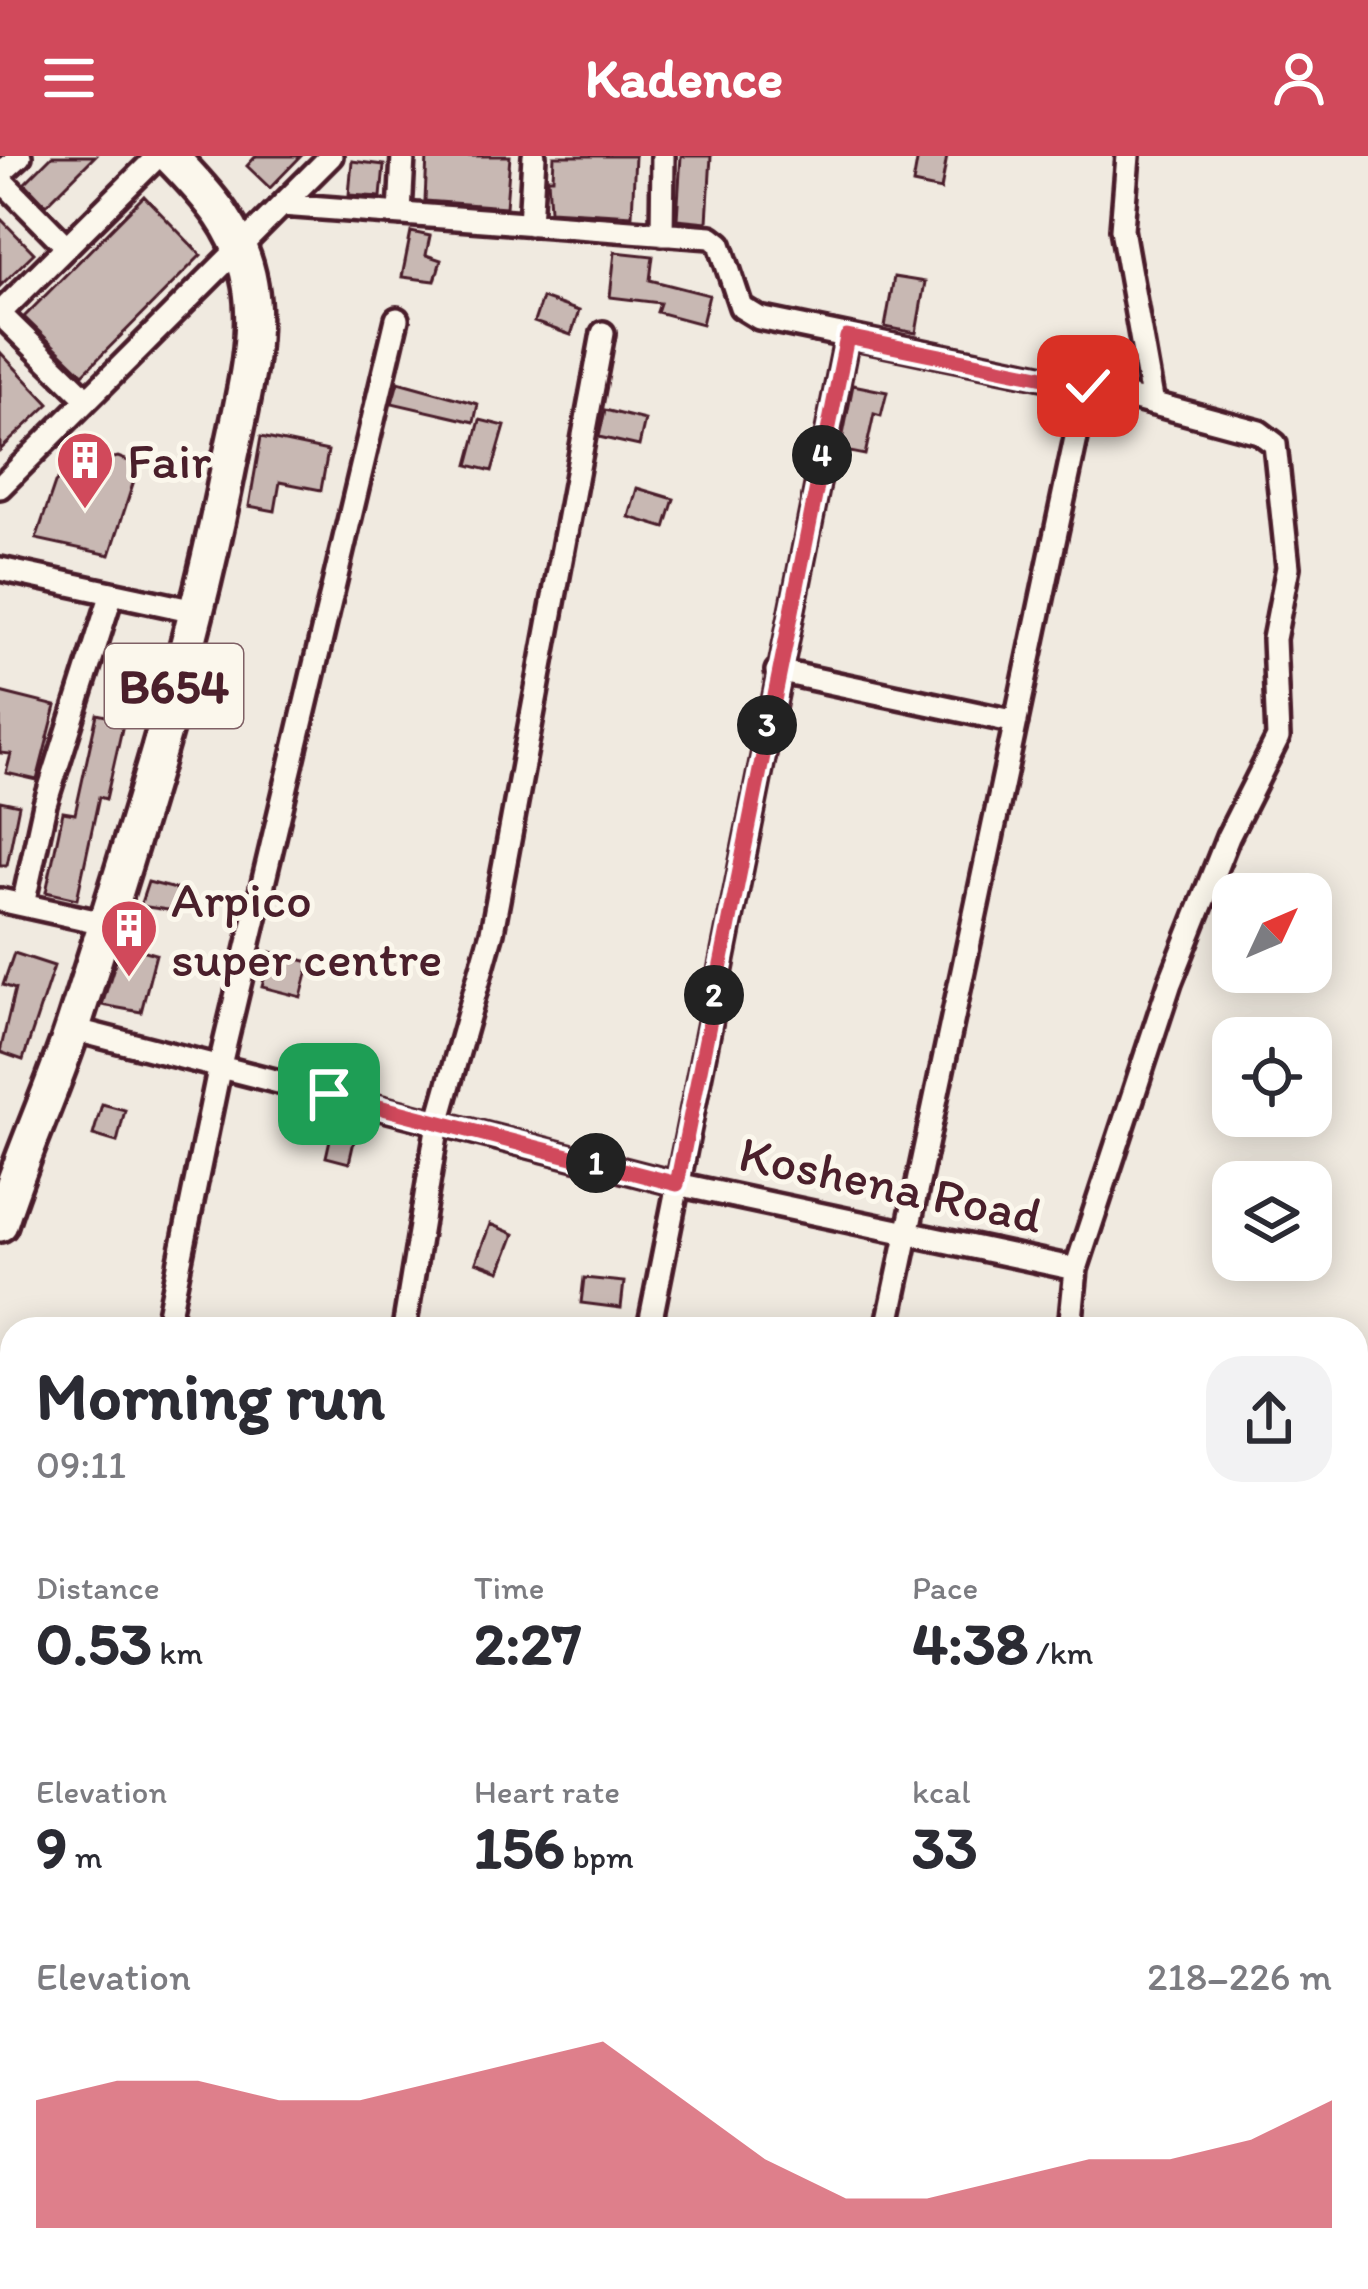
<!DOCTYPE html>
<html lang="en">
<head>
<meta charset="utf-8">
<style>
  :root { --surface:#fff; --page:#f2f2f3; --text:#2b2b33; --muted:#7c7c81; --accent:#d1495b }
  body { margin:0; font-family:Itim,sans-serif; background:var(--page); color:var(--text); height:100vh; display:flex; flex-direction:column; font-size:45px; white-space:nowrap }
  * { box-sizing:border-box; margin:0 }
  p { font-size:39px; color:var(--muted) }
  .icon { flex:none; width:66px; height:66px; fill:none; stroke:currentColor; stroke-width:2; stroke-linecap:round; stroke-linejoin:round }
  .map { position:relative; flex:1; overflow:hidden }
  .details { position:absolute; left:0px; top:1161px; width:1368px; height:972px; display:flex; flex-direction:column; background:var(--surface); border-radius:36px 36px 0 0; box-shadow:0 6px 30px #0003 }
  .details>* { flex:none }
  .needle { width:78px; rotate:46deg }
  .fabs { position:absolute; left:1212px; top:717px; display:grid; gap:24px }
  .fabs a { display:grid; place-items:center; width:120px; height:120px; border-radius:24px; background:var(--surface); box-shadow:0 6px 30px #0003; font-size:60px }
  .pin { position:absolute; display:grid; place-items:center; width:102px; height:102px; color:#fff; margin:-51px; border-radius:24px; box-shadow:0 6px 18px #0006 }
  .km { position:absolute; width:60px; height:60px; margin:-30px; border-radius:50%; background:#222; color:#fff; font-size:33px; line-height:60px; text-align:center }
  .round { display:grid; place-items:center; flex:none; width:126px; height:126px; border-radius:36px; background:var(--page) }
  .overview { display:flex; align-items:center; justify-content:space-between; height:204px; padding:0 36px }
  h1 { font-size:66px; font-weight:700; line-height:90px }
  .metrics { display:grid; grid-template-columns:repeat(3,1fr); gap:18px; height:204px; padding:12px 36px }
  .metrics div { display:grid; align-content:center }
  .metrics b { font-size:60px; font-weight:700 }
  .metrics small { font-size:33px; font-weight:400 }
  .metrics p { font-size:33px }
  .chart { height:336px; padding:24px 36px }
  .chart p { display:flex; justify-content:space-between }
  .chart svg { width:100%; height:216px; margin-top:12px; fill:var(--accent); opacity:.7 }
  header { display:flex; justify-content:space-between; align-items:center; height:156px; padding:0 36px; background:var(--accent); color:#fff; font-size:54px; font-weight:700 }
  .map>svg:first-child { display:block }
  .building { fill:#c8b8b3; stroke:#4a1f2b; stroke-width:3 }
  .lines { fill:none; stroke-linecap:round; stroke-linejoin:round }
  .street-casing { stroke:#4a1f2b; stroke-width:30 }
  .primary-casing { stroke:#4a1f2b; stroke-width:42 }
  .street { stroke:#fbf7ec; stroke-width:21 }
  .primary { stroke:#fbf7ec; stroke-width:33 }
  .route-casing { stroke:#fff; stroke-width:24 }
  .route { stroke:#d1495b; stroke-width:15 }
  .labels { text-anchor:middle; stroke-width:10; stroke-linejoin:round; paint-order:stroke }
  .shield { fill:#fbf7ec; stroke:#7f6065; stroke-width:3 }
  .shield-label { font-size:48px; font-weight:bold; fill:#4a1f2b }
  .poi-label { font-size:51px; fill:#4a1f2b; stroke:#fbf7ec; text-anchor:start }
  .street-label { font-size:51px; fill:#4a1f2b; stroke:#fbf7ec }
</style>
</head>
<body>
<header><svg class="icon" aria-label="menu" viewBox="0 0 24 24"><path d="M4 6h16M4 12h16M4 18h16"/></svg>Kadence<svg class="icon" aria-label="person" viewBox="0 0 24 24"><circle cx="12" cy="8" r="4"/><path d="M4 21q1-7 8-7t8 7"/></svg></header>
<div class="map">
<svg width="1368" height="2133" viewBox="0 0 1368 2133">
  <rect width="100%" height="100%" fill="#f0eae0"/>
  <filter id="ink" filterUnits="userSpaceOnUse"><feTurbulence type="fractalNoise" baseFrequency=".00833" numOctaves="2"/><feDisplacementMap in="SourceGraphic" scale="24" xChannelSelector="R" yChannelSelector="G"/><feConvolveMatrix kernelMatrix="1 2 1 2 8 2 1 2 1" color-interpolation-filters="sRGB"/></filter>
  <g filter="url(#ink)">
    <path class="building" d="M52,0h43l-49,49 -21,-22z
      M256,0h45l-31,32 -23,-22z
      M427,0h83l-4,51 -81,-6z
      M554,0h81l-3,59 -82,-5 -2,-32h5z
      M681,0h30l-4,66 -30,-3z
      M918,0h29l-6,34 -28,-6z
      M352,5l32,4 -3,32 -32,-2z
      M144,40l57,59 -118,119 -59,-57z
      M0,62l34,35 -34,33z
      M411,76l19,4 -4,19 15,5 -6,21 -33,-4z
      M615,96l38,4 -3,24 59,15 -7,29 -45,-12 3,-9 -50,-6z
      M894,121l31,5 -9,51 -31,-6z
      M542,142l37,13 -8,24 -37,-13z
      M0,196l49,52 -49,46z
      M398,226l80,22 -4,18 -82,-19z
      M853,229l34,7 -6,24 -7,-2 -9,41 -25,-5z
      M605,254l40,10 -6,26 -40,-9z
      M480,264l25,6 -13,45 -24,-6z
      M261,281l67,14 -7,39 -41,-8 -5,29 -26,-5z
      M85,297l16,8 17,-4 21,8 -29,90 -74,-16 19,-56z
      M637,332l37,11 -9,29 -36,-11z
      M0,536l56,14 -19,74 -31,-7 5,-19 -11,-1z
      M97,558l27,6 -18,79 -7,-2 -22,102 -31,-7 17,-80 12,2z
      M0,645l19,4 -12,60h-7z
      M148,726l32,8 -5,21 -35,-5z
      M121,788l35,10 -15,58 -39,-7z
      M271,796l39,10 -9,35 -39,-10z
      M14,797l40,13 -31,94 -23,-8 15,-63 -12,-4z
      M102,948l23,6 -8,32 -24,-7z
      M334,966l23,6 -8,35 -23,-6z
      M490,1068l24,10 -14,37 -24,-9z
      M584,1122l40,4 -3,26 -40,-5z"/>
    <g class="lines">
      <defs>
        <path id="street" d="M1128,0l-6,73 31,175
          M0,18l20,-18
          M0,23l66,67
          M282,49l429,32 9,7 21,63 18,11 328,68 172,46 16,12 13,123 -14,72 4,99 -50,99 -58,146 -94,286
          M400,58l3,-58
          M530,68l4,-68
          M662,78l1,-78
          M0,157l158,-157
          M0,158l87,85
          M0,331l331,-331
          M0,413l195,42
          M777,515l239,51
          M0,744l104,23
          M23,749l22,-101 67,-211
          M72,873l605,155 399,85 -6,60
          M166,1173l54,-264 177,-746
          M404,1173l34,-206 54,-191 111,-599
          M649,1173l198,-992
          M887,1173l200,-943
          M1356,1215l12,1
          M0,1944l12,11
          M191,2121l13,12
          M847,2121l12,12
          M1041,2121l6,12
          M765,2133l12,-12
          M908,2133l11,-12"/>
        <path id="primary" d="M0,1068c21,-67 51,-130 73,-197 59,-184 119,-372 156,-562 11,-55 31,-124 21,-180 -9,-55 -42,-90 -80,-129"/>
      </defs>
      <use href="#street" class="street-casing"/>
      <use href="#primary" class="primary-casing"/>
      <use href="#street" class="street"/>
      <use href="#primary" class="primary"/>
    </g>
  </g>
  <g class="lines" filter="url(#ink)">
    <defs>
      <path id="route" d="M329,938l348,90 170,-847 241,49"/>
    </defs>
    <use href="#route" class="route-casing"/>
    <use href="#route" class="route"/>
  </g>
  <defs>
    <symbol id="building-pin" viewBox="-11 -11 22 30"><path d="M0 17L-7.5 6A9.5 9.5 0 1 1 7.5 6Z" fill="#d1495b" stroke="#fbf7ec"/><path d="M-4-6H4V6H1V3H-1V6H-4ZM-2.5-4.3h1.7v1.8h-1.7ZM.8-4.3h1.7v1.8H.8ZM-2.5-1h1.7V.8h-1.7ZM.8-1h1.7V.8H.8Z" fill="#fff"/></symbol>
  </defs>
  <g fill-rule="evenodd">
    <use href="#building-pin" x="52" y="271" width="66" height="90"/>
    <use href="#building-pin" x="96" y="739" width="66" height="90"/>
  </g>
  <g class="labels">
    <rect class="shield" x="105" y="488" width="138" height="84" rx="9"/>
    <g class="shield-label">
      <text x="174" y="547">B654</text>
    </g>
    <g class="poi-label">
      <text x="127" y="322">Fair</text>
      <text x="171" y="761">Arpico<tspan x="171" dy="59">super centre</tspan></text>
    </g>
    <g class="street-label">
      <text transform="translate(891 1028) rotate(12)" y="18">Koshena Road</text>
    </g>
  </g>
</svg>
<div class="fabs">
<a><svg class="needle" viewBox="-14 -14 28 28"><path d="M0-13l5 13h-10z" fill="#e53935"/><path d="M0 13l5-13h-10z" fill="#7c7c81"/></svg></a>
<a><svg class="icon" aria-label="locate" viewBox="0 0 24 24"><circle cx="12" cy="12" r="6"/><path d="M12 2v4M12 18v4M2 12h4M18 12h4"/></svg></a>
<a><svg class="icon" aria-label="layers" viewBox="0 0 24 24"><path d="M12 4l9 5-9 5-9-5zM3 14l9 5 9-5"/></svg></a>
</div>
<div class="pin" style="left:329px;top:938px;background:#1e9e55"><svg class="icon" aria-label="arrive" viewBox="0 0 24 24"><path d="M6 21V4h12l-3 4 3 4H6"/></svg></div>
<div class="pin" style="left:1088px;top:230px;background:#d93025"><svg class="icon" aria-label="check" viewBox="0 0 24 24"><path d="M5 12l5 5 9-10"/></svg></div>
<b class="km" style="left:596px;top:1007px">1</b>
<b class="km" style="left:714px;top:839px">2</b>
<b class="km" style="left:767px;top:569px">3</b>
<b class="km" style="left:822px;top:299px">4</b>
<section class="details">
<div class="overview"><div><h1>Morning run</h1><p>09:11</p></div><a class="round"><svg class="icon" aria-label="share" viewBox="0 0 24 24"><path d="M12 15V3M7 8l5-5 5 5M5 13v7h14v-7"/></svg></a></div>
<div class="metrics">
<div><p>Distance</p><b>0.53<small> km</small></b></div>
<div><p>Time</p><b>2:27</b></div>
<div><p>Pace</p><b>4:38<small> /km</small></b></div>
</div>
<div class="metrics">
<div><p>Elevation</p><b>9<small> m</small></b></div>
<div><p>Heart rate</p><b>156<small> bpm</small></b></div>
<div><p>kcal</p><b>33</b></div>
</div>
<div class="chart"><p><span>Elevation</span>218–226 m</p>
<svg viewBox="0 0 160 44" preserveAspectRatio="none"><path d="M0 44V18L10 14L20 14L30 18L40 18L50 14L60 10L70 6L80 18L90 30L100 38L110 38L120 34L130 30L140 30L150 26L160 18V44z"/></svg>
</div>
</section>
</div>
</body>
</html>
